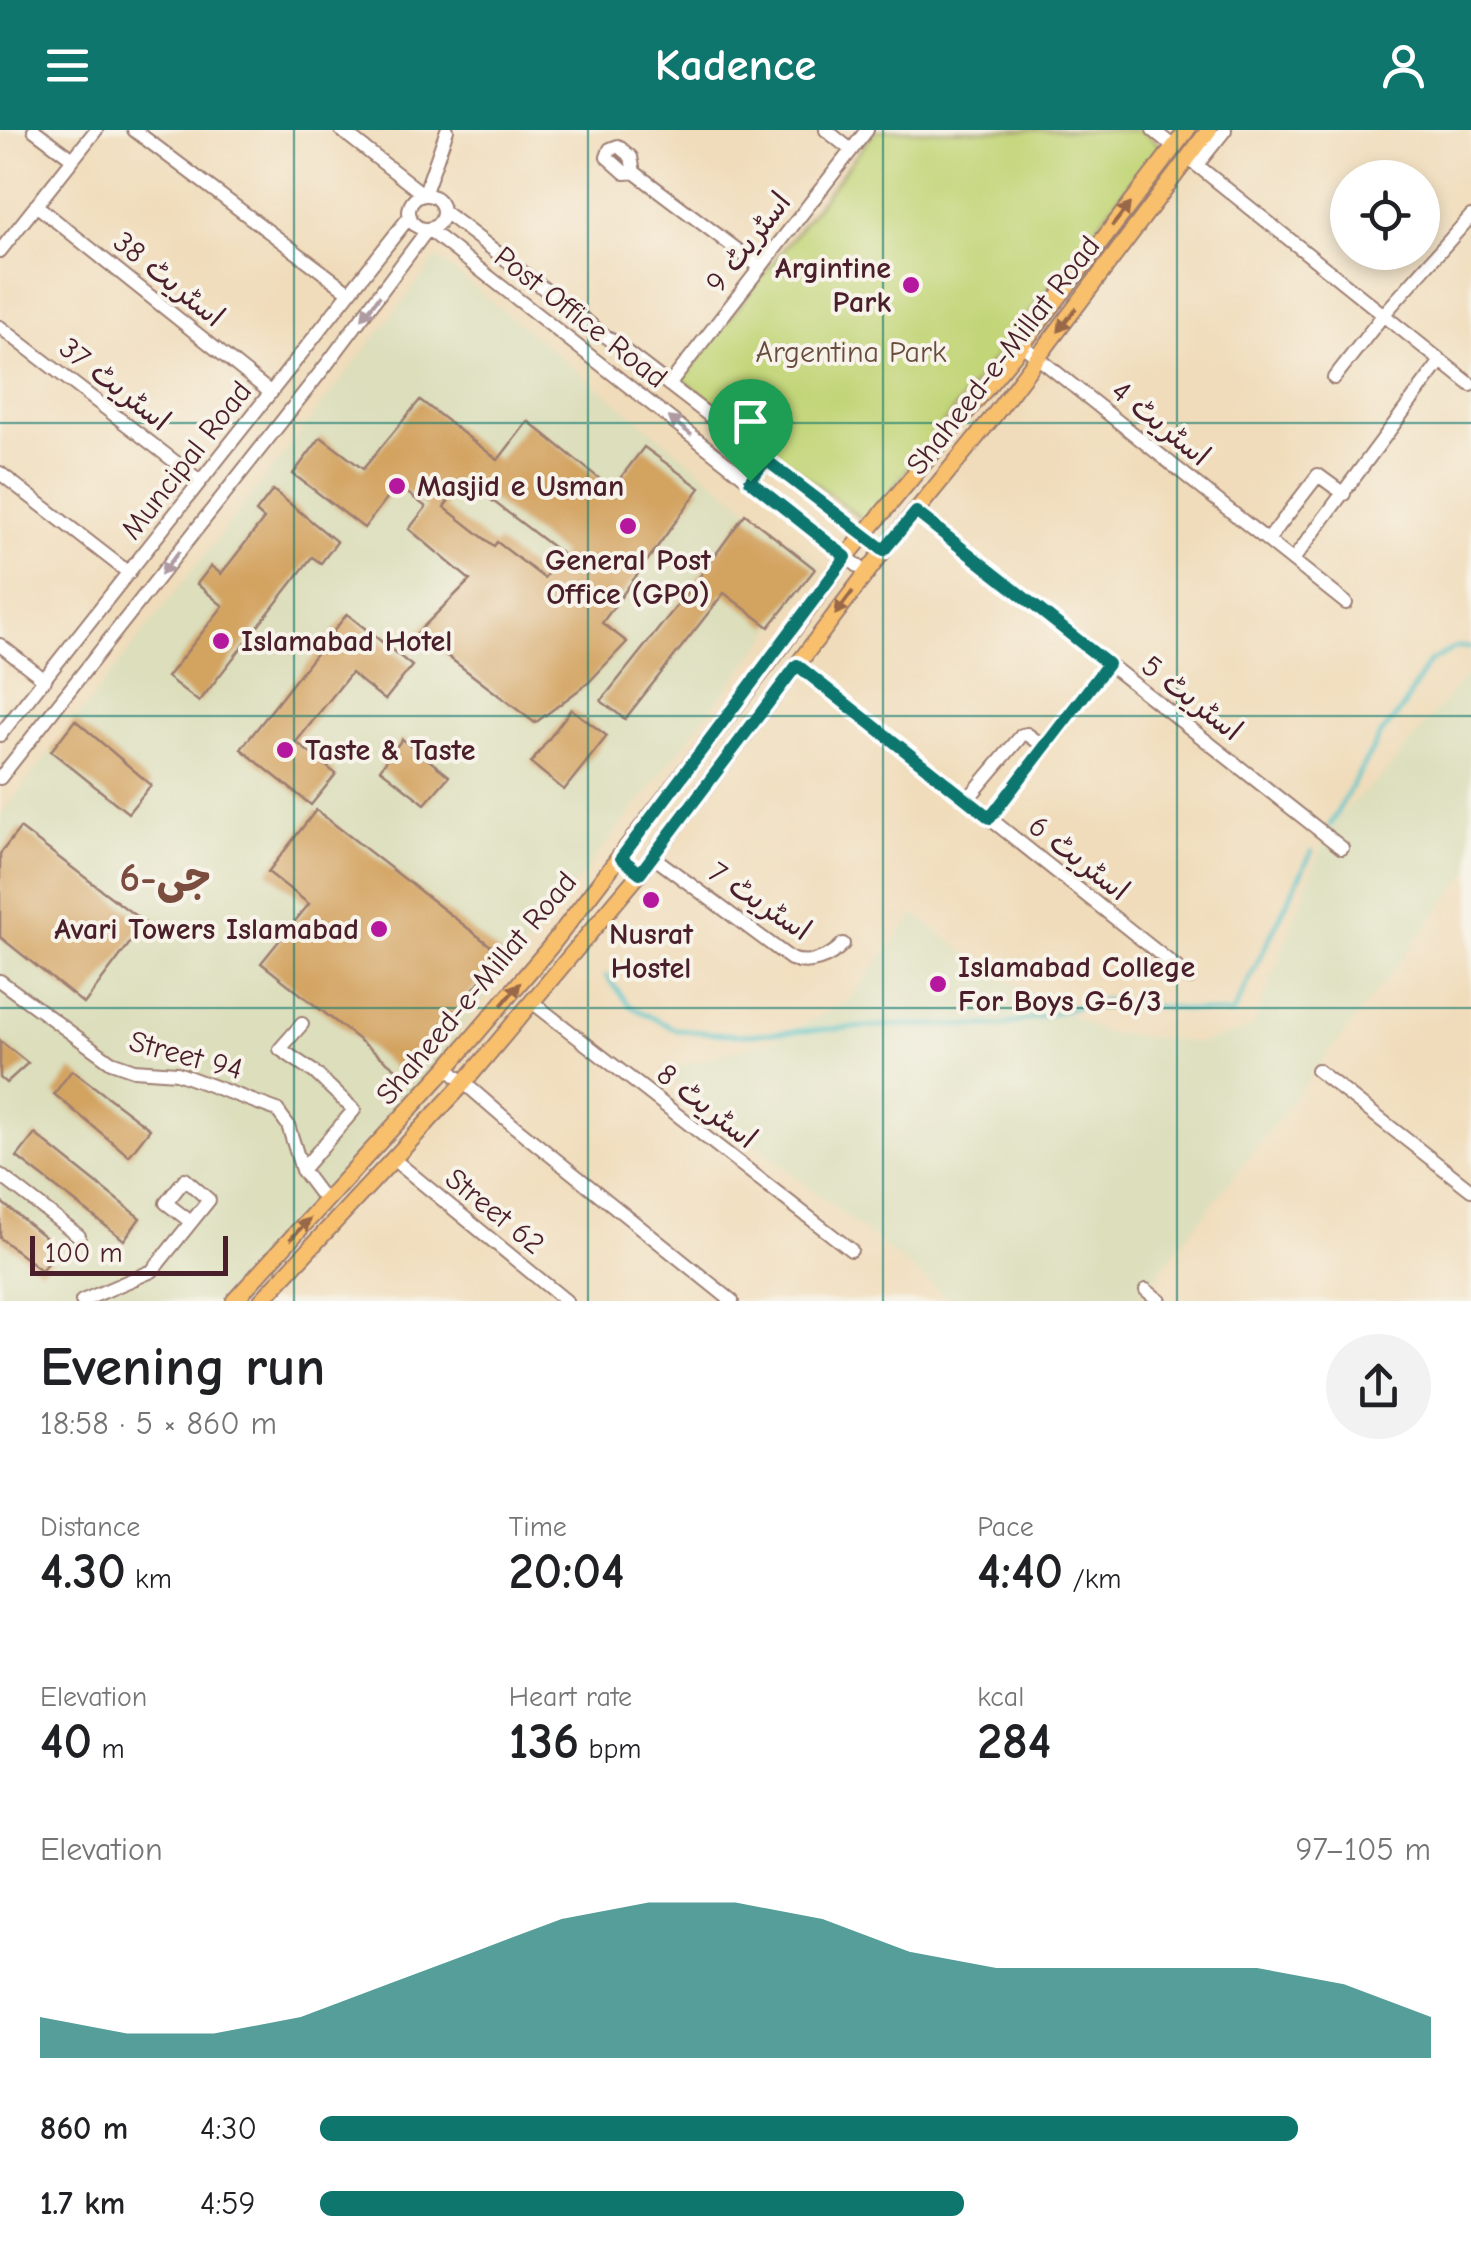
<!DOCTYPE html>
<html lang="en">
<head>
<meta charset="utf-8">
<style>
  :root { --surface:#fff; --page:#f2f2f2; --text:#202124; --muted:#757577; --accent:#0f766e }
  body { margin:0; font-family:"Comic Neue","Playpen Sans Arabic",sans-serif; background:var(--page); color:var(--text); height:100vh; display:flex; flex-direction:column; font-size:38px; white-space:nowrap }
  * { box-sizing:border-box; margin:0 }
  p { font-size:32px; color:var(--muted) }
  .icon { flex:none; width:55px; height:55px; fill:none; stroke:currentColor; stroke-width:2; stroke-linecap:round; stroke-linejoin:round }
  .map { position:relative; height:1171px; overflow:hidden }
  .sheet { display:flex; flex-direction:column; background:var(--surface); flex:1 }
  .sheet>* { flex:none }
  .fabs { position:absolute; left:1330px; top:30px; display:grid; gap:20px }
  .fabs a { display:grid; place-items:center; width:110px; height:110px; border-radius:50%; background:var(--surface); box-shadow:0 5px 15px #0003; font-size:50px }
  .scale { position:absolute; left:30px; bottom:25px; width:198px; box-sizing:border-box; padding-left:10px; border:5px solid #4a1f2b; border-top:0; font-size:28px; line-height:35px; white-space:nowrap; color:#4a1f2b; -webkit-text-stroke:8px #f7f3e8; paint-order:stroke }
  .pin { position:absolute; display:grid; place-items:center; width:85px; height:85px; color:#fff; margin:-102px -42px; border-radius:50% 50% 50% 0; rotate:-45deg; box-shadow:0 0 10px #0007 }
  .pin .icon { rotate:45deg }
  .round { display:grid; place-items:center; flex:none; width:105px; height:105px; border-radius:52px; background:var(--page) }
  .headline { display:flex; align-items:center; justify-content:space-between; height:170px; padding:0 40px }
  h1 { font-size:55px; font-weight:600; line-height:75px }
  .figures { display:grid; grid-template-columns:repeat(3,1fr); gap:15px; height:170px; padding:10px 40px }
  .figures div { display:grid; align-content:center }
  .figures b { font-size:50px; font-weight:600 }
  .figures small { font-size:28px; font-weight:400 }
  .figures p { font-size:28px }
  .chart { height:280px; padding:20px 40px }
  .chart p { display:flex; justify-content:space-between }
  .chart svg { width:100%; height:180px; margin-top:10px; fill:var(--accent); opacity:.7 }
  ul { padding:0 40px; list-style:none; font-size:32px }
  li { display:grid; grid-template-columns:160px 120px 1fr; align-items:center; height:75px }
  li i { height:25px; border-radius:12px; background:var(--accent) }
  header { display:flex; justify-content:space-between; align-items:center; height:130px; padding:0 40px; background:var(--accent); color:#fff; font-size:45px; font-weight:600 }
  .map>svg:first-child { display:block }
  .built { fill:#dcdebc }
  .green { fill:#c2d578; stroke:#867a52; stroke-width:2.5 }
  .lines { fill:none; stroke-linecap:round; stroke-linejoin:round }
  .stream { stroke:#56c4ca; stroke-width:4 }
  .building { fill:#d3a361; fill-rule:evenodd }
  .minor-casing { stroke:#9d7e72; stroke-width:16 }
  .major-casing { stroke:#9d7e72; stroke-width:19 }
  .minor { stroke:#fff; stroke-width:12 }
  .major { stroke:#f8bf6c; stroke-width:15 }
  .oneway { fill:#986748 }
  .oneway2 { fill:#ae9aa0 }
  .route-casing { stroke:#fff; stroke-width:20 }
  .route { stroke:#0f766e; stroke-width:12 }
  .grid { fill:none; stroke:#0f766e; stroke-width:2.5; stroke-opacity:0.55 }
  .poi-dot { fill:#b5179e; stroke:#f7f3e8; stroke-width:4 }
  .labels { text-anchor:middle; stroke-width:8; stroke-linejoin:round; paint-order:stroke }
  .street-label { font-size:30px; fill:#4a1f2b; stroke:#f7f3e8 }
  .poi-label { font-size:30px; font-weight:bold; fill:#4a1f2b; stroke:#f7f3e8; text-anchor:start }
  .park-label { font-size:30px; fill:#684c3e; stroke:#f7f3e8 }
  .district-label { font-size:40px; font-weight:bold; fill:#7a4d3e; stroke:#f7f3e8 }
</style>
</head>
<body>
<header><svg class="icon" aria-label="menu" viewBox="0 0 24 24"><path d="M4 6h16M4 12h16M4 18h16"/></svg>Kadence<svg class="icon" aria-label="person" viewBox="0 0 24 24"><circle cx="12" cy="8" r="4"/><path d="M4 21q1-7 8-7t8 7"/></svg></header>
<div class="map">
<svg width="1471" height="1171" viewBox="0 0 1471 1171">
  <rect width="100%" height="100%" fill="#f7f3e8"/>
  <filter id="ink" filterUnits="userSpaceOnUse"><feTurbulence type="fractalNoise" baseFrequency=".01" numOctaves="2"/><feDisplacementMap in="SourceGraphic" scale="20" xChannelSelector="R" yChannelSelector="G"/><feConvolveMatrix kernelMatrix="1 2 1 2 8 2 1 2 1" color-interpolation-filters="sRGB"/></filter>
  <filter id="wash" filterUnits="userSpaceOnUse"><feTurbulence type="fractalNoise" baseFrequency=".0048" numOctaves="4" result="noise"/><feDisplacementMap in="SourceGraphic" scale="40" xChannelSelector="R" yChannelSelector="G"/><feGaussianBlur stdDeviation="2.25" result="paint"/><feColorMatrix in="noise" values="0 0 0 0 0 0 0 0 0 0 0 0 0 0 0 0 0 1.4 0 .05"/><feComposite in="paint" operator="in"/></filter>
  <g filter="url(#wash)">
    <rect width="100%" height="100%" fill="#f0dcba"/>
    <path class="built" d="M437,128l385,309 -401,515 -110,125 -94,94h-217v-485z
      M1471,539v200l-334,432h-185l-289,-230 109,-31 76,-39 67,-87 69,53 118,65 98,11 52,-15 78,-204 58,-54z"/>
    <path class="green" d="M876,0h265l19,15 -294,378 -184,-144z"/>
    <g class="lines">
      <path class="stream" d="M1330,695l49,-88 22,-26 27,-48 28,-16h15
        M606,846l24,30 47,24 61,5 159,-10 105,1 102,-26 128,15 80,-164"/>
    </g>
    <g id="blocks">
      <path class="building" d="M420,270l78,60 30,-39 84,68 32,-42 56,41 -98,135 25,19 -39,41 -53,40 -118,-90 53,-53 -61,-51 17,-22 -29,-22 -33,43 -71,-54 28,-37 42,32zM464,349l98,75 -18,24 -47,-36 -3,4 -50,-39z
        M273,360l64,52 -16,21 -9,-6 -113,145 -32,-25 56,-71 -26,-22 14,-18 10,8 43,-55 -8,-7z
        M745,384l70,55 -46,58 -45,-34 -99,126 -24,-18 94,-118z
        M347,484l65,52 -27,34 -34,-27 -55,69 40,32 -25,31 -70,-56z
        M571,579l36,27 -43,54 -33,-27z
        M75,590l76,65 -23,28 -77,-62z
        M402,609l47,37 -24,28 -45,-35z
        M316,680l185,144 -96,122 -144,-113 48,-59 -41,-32z
        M20,698l125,95 -61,81 -84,-67v-83z
        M0,911l28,22 -22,20 -6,-5z
        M72,940l78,59 -21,27 -75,-62z
        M35,1004l105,84 -16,22 -107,-83z
        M0,1071l60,48 -19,21 -41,-32z"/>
    </g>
  </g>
  <g filter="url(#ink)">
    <use href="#blocks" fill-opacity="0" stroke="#9d7e72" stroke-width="2.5"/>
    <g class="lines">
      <defs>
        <path id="minor" d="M34,0l39,29
          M134,0l215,162
          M341,0l83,65 23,-65
          M826,0l25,20
          M1153,0l21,17
          M1188,28l283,227
          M1197,35l28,-35
          M634,42l-3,-15 -13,-11 -8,3 -3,8 18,16 9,-1 126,95
          M409 82a17 17 0 1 1 34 0a17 17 0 1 1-34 0Z
          M36,75l235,188
          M443,81l441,339
          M0,121l96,-121
          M0,197l200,154
          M1022,215l324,258
          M1334,248l50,-64 87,-98
          M669,255l198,-255
          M0,343l129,100
          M916,382l426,336
          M1268,410l50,-65 26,19
          M1293,430l148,-199
          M0,515l45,35
          M797,535l393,313
          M0,605l410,-519
          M0,648l327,-414 101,-135 439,344
          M967,670l55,-65 5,-1 18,13
          M990,688l118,-154
          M652,726l139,103c18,7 39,-1 52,-15
          M0,851l111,81 23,8 43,3 100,37 11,15 14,45 24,32
          M532,872l319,248
          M447,938l67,58 218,175
          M1317,940l154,120
          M393,1029l173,142
          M302,1040l52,-60 -40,-38 -34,-23 22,-25
          M0,1045l79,61
          M1146,1160l14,11
          M82,1171l70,-30 57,-71 -24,-21 -19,24 25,19"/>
        <path id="major" d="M234,1171l213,-233 103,-121 230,-299 66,-91 176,-212 165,-215
          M261,1171l202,-217 177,-211 244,-323 108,-132 217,-288"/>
      </defs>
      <use href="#minor" class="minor-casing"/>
      <use href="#major" class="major-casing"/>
      <use href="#minor" class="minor"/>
      <use href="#major" class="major"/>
    </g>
    <defs><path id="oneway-solid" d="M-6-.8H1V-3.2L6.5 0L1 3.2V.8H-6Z" transform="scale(2.5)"/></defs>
    <g class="oneway">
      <use href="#oneway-solid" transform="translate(1121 85) rotate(-52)"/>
      <use href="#oneway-solid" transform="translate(1067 190) rotate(127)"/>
      <use href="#oneway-solid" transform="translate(844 473) rotate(127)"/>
      <use href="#oneway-solid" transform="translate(511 864) rotate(-50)"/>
      <use href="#oneway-solid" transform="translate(300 1099) rotate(-47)"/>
    </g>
    <g class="oneway2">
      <use href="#oneway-solid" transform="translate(371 177) rotate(128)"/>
      <use href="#oneway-solid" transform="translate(680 296) rotate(-142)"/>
      <use href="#oneway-solid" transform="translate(170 433) rotate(128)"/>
    </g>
  </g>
  <g class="lines" filter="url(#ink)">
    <defs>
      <path id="route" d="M766,330l118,90 32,-38 192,152 -118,154 -193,-153 -157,208 -19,-15 225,-301 -96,-76z"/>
    </defs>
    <use href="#route" class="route-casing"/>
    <use href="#route" class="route"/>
  </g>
  <path class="grid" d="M294,0v1171M588,0v1171M883,0v1171M1177,0v1171M0,293h1471M0,586h1471M0,878h1471"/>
  <g class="poi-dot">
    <circle cx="911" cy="155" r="10"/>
    <circle cx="397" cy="356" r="10"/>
    <circle cx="628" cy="396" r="10"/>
    <circle cx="221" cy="511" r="10"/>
    <circle cx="285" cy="620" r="10"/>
    <circle cx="651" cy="770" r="10"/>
    <circle cx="379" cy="799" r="10"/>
    <circle cx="938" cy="854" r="10"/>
  </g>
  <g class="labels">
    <g class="street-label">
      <text transform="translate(748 112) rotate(-52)" y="10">اسٹریٹ 9</text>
      <text transform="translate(169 149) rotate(39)" y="10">اسٹریٹ 38</text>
      <text transform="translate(581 187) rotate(38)" y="10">Post Office Road</text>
      <text transform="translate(1003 225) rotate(-52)" y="10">Shaheed-e-Millat Road</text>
      <text transform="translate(115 254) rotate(38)" y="10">اسٹریٹ 37</text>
      <text transform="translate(1161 293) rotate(39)" y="10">اسٹریٹ 4</text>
      <text transform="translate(186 330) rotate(-52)" y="10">Muncipal Road</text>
      <text transform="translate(1192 568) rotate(38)" y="10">اسٹریٹ 5</text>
      <text transform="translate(1079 728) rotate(38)" y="10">اسٹریٹ 6</text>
      <text transform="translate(760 771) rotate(34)" y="10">اسٹریٹ 7</text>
      <text transform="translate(476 858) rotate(-50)" y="10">Shaheed-e-Millat Road</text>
      <text transform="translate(186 925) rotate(15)" y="10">Street 94</text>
      <text transform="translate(707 976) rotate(38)" y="10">اسٹریٹ 8</text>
      <text transform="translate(495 1081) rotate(39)" y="10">Street 62</text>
    </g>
    <g class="poi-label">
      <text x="891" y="148" text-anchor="end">Argintine<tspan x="891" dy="34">Park</tspan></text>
      <text x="417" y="366">Masjid e Usman</text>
      <text x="628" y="440" text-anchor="middle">General Post<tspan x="628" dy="34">Office (GPO)</tspan></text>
      <text x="241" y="521">Islamabad Hotel</text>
      <text x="305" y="630">Taste &amp; Taste</text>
      <text x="359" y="809" text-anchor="end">Avari Towers Islamabad</text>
      <text x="651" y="814" text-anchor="middle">Nusrat<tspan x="651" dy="34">Hostel</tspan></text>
      <text x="958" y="847">Islamabad College<tspan x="958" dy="34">For Boys G-6/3</tspan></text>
    </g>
    <g class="park-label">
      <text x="851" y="232">Argentina Park</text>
    </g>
    <g class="district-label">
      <text x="165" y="761">جی-6</text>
    </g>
  </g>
</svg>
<div class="fabs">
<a><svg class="icon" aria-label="locate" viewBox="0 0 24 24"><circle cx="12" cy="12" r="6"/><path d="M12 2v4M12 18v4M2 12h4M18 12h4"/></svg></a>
</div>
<div class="scale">100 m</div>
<div class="pin" style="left:750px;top:351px;background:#1e9e55"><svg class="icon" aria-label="arrive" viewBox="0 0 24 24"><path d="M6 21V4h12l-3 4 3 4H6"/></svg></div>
</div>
<section class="sheet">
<div class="headline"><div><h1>Evening run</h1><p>18:58 · 5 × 860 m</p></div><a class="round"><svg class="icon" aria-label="share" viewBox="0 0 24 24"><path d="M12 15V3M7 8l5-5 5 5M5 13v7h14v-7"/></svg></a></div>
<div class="figures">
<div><p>Distance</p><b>4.30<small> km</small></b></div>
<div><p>Time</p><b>20:04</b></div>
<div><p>Pace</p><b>4:40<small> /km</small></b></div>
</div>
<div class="figures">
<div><p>Elevation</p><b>40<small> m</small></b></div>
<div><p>Heart rate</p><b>136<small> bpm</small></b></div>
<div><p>kcal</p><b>284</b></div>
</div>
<div class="chart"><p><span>Elevation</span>97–105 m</p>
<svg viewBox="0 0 160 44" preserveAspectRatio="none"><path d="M0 44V34L10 38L20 38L30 34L40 26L50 18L60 10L70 6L80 6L90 10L100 18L110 22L120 22L130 22L140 22L150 26L160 34V44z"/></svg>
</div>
<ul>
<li><b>860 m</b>4:30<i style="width:88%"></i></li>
<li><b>1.7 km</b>4:59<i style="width:58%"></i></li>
</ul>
</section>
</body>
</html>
